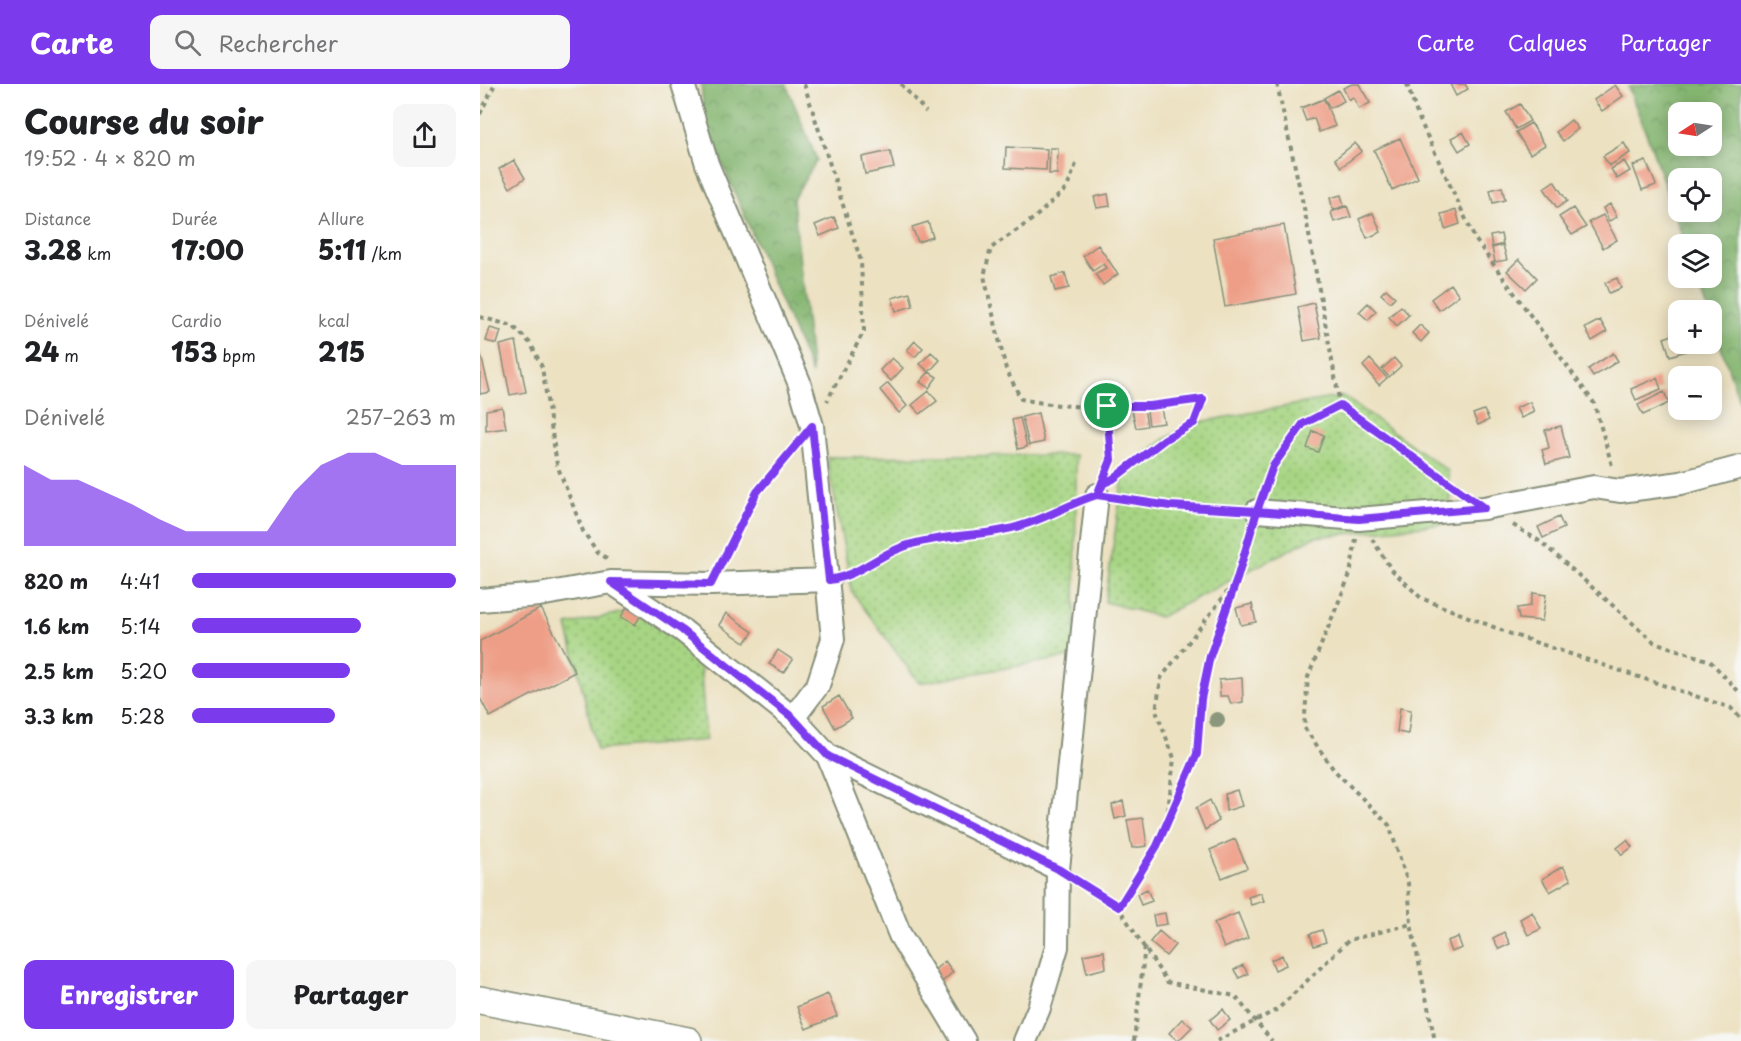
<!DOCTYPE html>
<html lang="fr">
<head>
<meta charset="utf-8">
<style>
  :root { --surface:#fff; --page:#f6f6f6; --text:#202124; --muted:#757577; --accent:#7c3aed }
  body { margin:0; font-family:"Playpen Sans",sans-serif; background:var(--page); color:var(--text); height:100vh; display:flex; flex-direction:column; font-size:22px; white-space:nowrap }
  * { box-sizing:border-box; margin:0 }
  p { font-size:20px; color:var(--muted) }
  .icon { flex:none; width:33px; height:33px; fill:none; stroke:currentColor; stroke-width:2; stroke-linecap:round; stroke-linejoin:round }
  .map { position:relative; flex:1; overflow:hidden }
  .drawer { display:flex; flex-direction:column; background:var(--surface); width:480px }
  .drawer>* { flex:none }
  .needle { width:39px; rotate:258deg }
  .controls { position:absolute; left:1188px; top:18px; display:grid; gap:12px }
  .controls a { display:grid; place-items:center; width:54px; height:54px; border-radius:12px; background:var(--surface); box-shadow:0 3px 15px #0003; font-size:30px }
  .pin { position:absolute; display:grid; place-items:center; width:51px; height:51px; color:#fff; margin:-26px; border:3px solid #fff; border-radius:50%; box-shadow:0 2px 6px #0007 }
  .round { display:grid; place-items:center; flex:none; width:63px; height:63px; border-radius:12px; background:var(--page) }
  .overview { display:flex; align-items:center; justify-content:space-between; height:102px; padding:0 24px }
  h1 { font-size:33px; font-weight:800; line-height:45px }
  .stats { display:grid; grid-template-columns:repeat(3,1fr); gap:9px; height:102px; padding:6px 24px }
  .stats div { display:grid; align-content:center }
  .stats b { font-size:26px; font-weight:800 }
  .stats small { font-size:16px; font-weight:400 }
  .stats p { font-size:16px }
  .chart { height:168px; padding:12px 24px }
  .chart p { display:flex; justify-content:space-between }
  .chart svg { width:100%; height:108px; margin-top:6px; fill:var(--accent); opacity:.7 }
  .button { display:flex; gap:12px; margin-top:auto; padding:12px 24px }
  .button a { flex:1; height:69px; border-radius:12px; background:var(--accent); color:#fff; font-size:24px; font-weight:800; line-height:69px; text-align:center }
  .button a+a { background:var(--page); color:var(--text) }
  ul { padding:0 24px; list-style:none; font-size:20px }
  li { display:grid; grid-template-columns:96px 72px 1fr; align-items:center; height:45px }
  li i { height:15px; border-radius:8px; background:var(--accent) }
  header { display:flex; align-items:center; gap:36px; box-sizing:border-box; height:84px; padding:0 30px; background:var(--accent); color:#fff }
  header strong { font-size:28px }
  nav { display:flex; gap:33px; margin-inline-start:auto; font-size:21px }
  .search { width:420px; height:54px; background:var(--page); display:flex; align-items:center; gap:15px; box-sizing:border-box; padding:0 21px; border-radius:12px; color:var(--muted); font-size:22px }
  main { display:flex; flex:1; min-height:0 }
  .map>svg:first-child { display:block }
  .grass { fill:url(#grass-dots); stroke:#63895c; stroke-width:1.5 }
  .forest { fill:url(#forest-crowns); stroke:#527a52; stroke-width:1.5; fill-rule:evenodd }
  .building { fill:#ee9e86 }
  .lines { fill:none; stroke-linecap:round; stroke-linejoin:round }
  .minor-casing { stroke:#868f7a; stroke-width:26 }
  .tertiary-casing { stroke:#868f7a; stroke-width:30 }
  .path { stroke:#868f7a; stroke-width:4; stroke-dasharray:4.5 4.5; stroke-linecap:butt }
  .minor { stroke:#fff; stroke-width:22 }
  .tertiary { stroke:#fff; stroke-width:27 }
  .tree { fill:#8a977c }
  .route-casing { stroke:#fff; stroke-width:12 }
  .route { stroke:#7c3aed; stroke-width:8 }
</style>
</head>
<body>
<header>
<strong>Carte</strong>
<div class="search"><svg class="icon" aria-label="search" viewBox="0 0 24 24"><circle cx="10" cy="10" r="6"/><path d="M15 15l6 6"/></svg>Rechercher</div>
<nav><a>Carte</a><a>Calques</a><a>Partager</a></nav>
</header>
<main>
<section class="drawer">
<div class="overview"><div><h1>Course du soir</h1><p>19:52 · 4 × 820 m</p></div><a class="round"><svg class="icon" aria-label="share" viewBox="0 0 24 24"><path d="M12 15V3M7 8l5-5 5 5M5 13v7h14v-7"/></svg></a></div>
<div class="stats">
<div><p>Distance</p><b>3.28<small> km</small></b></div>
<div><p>Durée</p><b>17:00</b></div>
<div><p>Allure</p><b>5:11<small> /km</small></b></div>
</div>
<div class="stats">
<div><p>Dénivelé</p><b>24<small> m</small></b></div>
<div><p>Cardio</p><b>153<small> bpm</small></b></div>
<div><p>kcal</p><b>215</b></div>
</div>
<div class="chart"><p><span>Dénivelé</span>257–263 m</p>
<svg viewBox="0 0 160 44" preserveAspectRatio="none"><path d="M0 44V11L10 17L20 17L30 22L40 27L50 33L60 38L70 38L80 38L90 38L100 22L110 11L120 6L130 6L140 11L150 11L160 11V44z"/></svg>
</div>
<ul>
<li><b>820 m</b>4:41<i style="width:100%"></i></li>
<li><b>1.6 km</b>5:14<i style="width:64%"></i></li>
<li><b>2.5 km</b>5:20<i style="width:60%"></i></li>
<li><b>3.3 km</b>5:28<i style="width:54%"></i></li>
</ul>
<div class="button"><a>Enregistrer</a><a>Partager</a></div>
</section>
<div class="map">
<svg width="1261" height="957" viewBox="0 0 1261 957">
  <defs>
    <pattern id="grass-dots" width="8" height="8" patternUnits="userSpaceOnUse" patternTransform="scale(1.5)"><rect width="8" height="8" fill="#a7d583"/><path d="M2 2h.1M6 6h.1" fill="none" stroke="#87ae6c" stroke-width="1.8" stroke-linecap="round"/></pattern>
    <pattern id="forest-crowns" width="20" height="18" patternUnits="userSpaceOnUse" patternTransform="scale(1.5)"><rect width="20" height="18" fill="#85b671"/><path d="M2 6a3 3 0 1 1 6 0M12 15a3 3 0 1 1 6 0" fill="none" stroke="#6c955e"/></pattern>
  </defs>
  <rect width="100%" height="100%" fill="#f6f6f2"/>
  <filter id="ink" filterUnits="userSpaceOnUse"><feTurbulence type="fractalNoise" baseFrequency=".0167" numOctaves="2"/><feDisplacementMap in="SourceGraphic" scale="12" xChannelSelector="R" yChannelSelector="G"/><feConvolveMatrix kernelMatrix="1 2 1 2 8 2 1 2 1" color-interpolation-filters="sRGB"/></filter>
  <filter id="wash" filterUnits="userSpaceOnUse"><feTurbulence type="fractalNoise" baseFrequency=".008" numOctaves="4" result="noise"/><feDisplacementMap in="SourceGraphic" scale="24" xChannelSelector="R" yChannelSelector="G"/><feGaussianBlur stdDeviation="1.35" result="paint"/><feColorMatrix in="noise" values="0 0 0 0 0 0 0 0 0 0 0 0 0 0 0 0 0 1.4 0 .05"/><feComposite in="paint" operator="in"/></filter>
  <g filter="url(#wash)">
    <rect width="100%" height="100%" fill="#ece1c1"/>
    <path class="grass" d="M863,312l105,75 4,52 -138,14 -154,80 -55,-15 19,-132 41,-31 29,-16z
      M596,371l-1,201 -156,27 -67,-91 -25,-135z
      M165,523l55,55 6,78 -109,10 -30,-125z"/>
    <path class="forest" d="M221,0h85l31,76 -24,39 19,175 -107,-251z
      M1169,0h92v322l-29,-85v-11h-4l-11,-32h15v-34h-27l-35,-101 -22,-56zM1198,28h34v34h-34zM1198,94h34v34h-34z"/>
    <g id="blocks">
      <path class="building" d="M872,0h7l11,19 -11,6 -6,-12 -4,3 -6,-12z
        M970,0h15l3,5 -12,7z
        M1135,1l8,11 -21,15 -8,-11z
        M858,6l6,11 -14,7 -6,-10z
        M844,15l11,27 -16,6 -5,-14 -8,3 -5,-13z
        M1040,20l10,17 -14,8 -10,-17z
        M1091,36l7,9 -15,12 -7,-9z
        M1051,39l14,22 -15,9 -14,-22z
        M983,48l7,12 -11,7 -8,-13z
        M920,54l18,40 -26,12 -18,-40z
        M875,59l7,8 -21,16 -6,-8z
        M1144,59l6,10 -21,13 -6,-10z
        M526,63l41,2 -1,21 -41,-2z
        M570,64h8l-1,26h-8z
        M410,67l4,17 -29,6 -3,-17z
        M34,76l11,18 -15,10 -11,-19z
        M1144,77l6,10 -13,8 -6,-10z
        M1166,77l10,24 -14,5 -9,-24z
        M1074,97l13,20 -10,7 -13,-20z
        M1022,103l3,13 -12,3 -3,-13z
        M628,110l2,12 -13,2 -3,-11z
        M861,111l3,11 -11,4 -3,-12z
        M1130,120l7,13 -8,4 -6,-13z
        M867,122l4,11 -17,5 -3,-10z
        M1093,124l13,19 -14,8 -13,-18z
        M976,126l4,14 -15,5 -4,-15z
        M893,129l8,19 -14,6 -8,-19z
        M1123,131l14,25 -14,8 -14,-26z
        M354,133l5,11 -19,8 -5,-11z
        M448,138l5,15 -15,5 -6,-15z
        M804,141l12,69 -71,13 -12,-69z
        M1021,150l2,10 -11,3 -2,-11z
        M618,161l20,29 -15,11 -8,-11 11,-6 -3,-4 -10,7 -10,-15z
        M1023,161l4,15 -12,2 -3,-14z
        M1039,175l18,19 -11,11 -19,-18z
        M585,189l4,15 -14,3 -4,-14z
        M1137,194l4,10 -12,5 -4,-10z
        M971,200l8,11 -20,15 -8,-11z
        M906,205l9,8 -5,5 -9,-8z
        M430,209l3,13 -17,5 -4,-13z
        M834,219l7,35 -17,3 -6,-34z
        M888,219l8,8 -8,9 -9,-8z
        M921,222l8,9 -12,11 -8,-9z
        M1120,236l7,12 -15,9 -7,-13z
        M940,241l9,8 -8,9 -9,-9z
        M10,244l11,3 -4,13 -11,-3z
        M1198,249v11h9l2,6 -19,6 -6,-18z
        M36,257l10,51 -16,3 -10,-50z
        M435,257l8,7 -8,9 -8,-7z
        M0,267l10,41 -10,2z
        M451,268l9,8 -11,12 8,5 -8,11 -9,-6 9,-10 -9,-8z
        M1133,269l5,8 -25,16 -5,-8z
        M412,274l11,10 -12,13 -11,-11z
        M914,274l7,8 -12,11 -7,-8z
        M890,275l17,19 -8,7 -16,-19z
        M1177,294l4,11 -25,11 -5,-11z
        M408,299l19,23 -8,7 -19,-23z
        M449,307l8,10 -17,13 -8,-9z
        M1184,308l5,11 -26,12 -5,-10z
        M1050,318l4,10 -13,6 -5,-10z
        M22,323l4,21 -20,3v-21z
        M664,324l3,18 -11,2 -4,-18z
        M681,324l3,15 -15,2 -2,-14z
        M1004,326l5,10 -11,5 -5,-11z
        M558,329l6,29 -15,3 -7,-28z
        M540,334l7,29 -9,2 -6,-29z
        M1081,342l8,32 -23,6 -4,-14 7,-2 -4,-18z
        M833,347l11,4 -6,17 -11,-4z
        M1079,433l5,11 -21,10 -5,-11z
        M1053,509l13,2 -4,26 -23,-2 -2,-11 13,-2z
        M772,520l4,18 -15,3 -5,-17z
        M147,523l14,8 -6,10 -14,-8z
        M61,524l34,64 -85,45 -10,-19v-57z
        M246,529l27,19 -8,11 -26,-18z
        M298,566l15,10 -9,13 -15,-9z
        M762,594l1,24 -12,2 -3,-8h-8l-1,-16z
        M359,612l13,22 -17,10 -12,-22z
        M920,624l11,2 -3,24 -11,-2z
        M757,706l5,16 -16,5 -1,-17z
        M730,716l9,21 -14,9 -9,-22z
        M643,717l3,15 -11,3 -3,-14z
        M663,734l4,28 -15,2 -5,-28z
        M755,755l12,29 -25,10 -12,-28z
        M1147,756l5,7 -10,8 -5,-7z
        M1083,782l8,14 -21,12 -8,-13z
        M667,805l5,12 -11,4 -4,-11z
        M781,809l3,8 -13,4 -3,-8z
        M1052,828l9,17 -13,6 -8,-16z
        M685,829l2,11 -12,2 -2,-11z
        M758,829l10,25 -24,10 -10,-25z
        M842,846l4,12 -12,4 -4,-12z
        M679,847l16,14 -9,11 -16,-14z
        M1024,848l6,12 -11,5 -6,-11z
        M978,853l4,11 -11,4 -4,-11z
        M624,867l2,17 -19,5 -4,-18z
        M802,871l4,10 -11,5 -4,-10z
        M465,877l8,11 -12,11 -9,-11z
        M763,881l5,9 -9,4 -5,-8z
        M348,910l9,22 -31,13 -9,-22z
        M743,925l7,11 -13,10 -7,-10z
        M702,935l10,8 -14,14 -9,-8z"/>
    </g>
  </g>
  <g filter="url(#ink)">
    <use href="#blocks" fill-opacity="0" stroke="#868f7a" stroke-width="1.5"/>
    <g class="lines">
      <defs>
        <path id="minor" d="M203,0l24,80 92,218 13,44 21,213 -15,46 -25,33
          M777,427l102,8 125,-11 110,-21 26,4 61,-8 60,-16
          M131,498l71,48 111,88 35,38 72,179 64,106
          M0,516l59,-5 72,-13 100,2 118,-4
          M348,672l230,113
          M545,957l14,-33 18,-61 1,-78 39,-374"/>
        <path id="tertiary" d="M0,916l208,41"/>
      </defs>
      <use href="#minor" class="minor-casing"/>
      <use href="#tertiary" class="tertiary-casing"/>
      <path class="path" d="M324,0l57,177 3,70 -37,70
        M421,0l25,28
        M797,0l28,129 35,191 116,84
        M927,0l10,30 58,125 119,164 19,66
        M0,30l15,-30
        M596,80l-9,24 -34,31 -42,29 -7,28 22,93 15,30c60,13 122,8 182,0l-9,24 -29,16 -53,40
        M0,233l33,9 18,18 11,23 15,98 26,66 15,22 12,7
        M626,393l5,-17 -4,-54
        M784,407l9,-25 30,-42 37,-20
        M639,414l51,8 66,4
        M1033,441l28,17 113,100 56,19 31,33
        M876,455l-6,35 -42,103 -4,50 30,43 55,55 19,58 3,41 24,117
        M892,455l19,30 30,29 90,36 220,74 10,11
        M243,477l34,-69 35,-41
        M370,491c22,-8 38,-24 61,-31 27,-8 58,-7 86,-13 28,-6 50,-17 76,-29
        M687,736l7,-62 -18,-47 5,-33 73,-95
        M599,798l39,25 49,75 68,14 37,45
        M638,823l39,-61 40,-92 4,-55 9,-43 41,-124
        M654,957l11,-95
        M737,957l61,-32 71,-69 62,-16"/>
      <use href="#minor" class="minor"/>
      <use href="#tertiary" class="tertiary"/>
    </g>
    <circle class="tree" cx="737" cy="636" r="8"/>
  </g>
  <g class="lines" filter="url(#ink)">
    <defs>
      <path id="route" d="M627,322l4,54 -14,35c-24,7 -44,20 -68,28 -38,14 -79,10 -117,21 -32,8 -50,31 -83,36l-17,-154 -55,66 -46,92 -100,-2 71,48 111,88 35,38 230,113 61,38 38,-61 40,-92 4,-55 9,-43 27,-77 20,-68 102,8 125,-11 -144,-103 -37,19 -30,42 -16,45 -87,-5 -73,-11 7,-12 9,-4 52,-40 29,-16 9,-24 -53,7h-43"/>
    </defs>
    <use href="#route" class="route-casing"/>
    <use href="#route" class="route"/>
  </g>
</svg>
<div class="controls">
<a><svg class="needle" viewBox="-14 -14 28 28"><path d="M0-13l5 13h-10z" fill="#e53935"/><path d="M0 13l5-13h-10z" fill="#757577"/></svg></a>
<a><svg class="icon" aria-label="locate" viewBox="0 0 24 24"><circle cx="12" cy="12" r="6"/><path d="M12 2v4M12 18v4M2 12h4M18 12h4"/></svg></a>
<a><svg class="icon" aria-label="layers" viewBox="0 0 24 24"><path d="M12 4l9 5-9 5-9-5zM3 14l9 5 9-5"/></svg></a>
<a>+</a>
<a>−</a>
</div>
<div class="pin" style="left:627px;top:322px;background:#1e9e55"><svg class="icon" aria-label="arrive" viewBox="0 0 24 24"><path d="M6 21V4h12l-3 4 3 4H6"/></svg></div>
</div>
</main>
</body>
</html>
